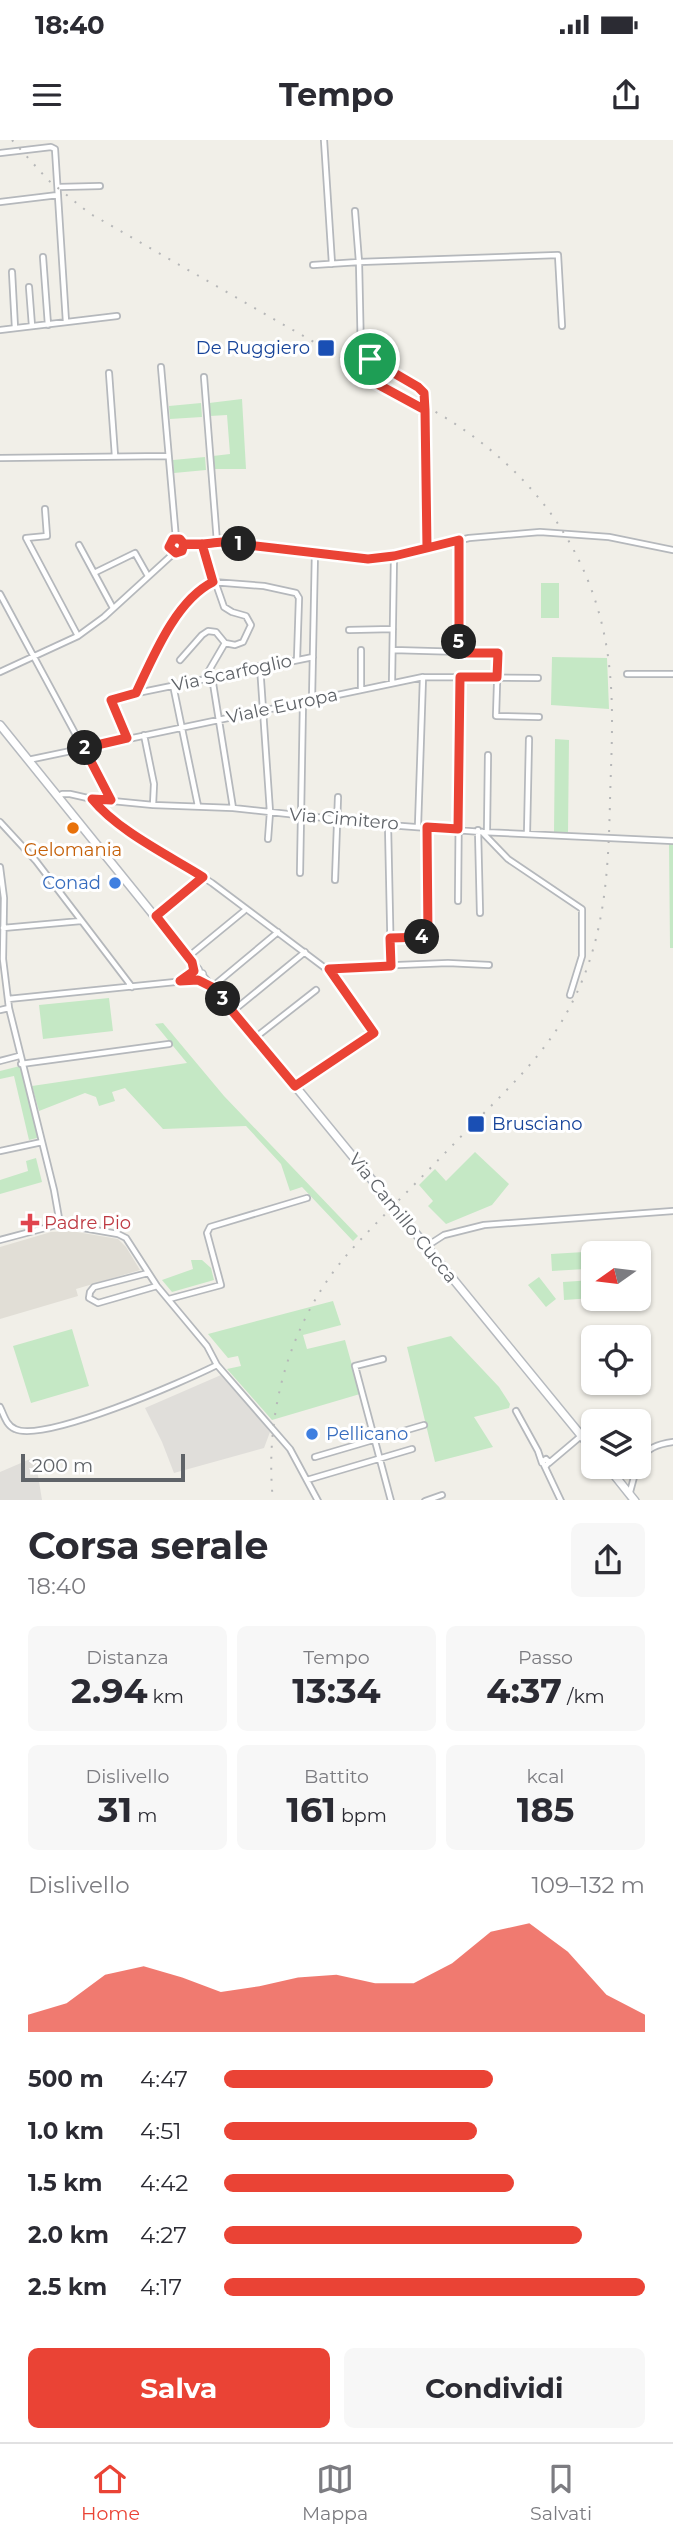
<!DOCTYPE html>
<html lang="it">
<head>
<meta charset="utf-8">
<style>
  :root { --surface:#fff; --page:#f7f7f7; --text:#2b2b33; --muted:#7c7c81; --line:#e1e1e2; --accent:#ea4335 }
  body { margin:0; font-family:Montserrat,sans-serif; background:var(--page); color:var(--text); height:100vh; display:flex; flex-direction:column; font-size:26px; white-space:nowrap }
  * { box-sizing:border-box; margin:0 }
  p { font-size:23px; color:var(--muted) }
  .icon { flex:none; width:38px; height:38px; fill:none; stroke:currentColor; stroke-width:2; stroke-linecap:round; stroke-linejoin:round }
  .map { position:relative; height:1360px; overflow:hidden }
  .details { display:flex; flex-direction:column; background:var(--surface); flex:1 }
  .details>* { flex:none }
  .needle { width:46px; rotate:256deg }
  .tools { position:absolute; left:581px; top:1101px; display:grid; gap:14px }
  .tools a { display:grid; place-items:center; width:70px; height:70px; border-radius:10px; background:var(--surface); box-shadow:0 2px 5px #0004; font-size:35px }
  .scale { position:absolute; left:21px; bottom:18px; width:164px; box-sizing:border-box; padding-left:7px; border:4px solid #5f6368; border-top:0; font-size:19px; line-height:24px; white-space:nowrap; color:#5f6368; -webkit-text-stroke:5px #fff; paint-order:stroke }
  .pin { position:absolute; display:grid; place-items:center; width:60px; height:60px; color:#fff; margin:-30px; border:4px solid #fff; border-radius:50%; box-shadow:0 2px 7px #0007 }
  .km { position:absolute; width:35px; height:35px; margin:-18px; border-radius:50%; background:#222; color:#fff; font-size:19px; line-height:35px; text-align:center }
  .round { display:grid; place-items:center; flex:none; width:74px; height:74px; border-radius:10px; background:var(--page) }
  .headline { display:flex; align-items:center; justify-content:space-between; height:119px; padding:0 28px }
  h1 { font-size:38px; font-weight:700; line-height:52px }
  .figures { display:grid; grid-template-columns:repeat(3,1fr); gap:10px; height:119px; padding:7px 28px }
  .figures div { display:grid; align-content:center; border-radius:10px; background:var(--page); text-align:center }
  .figures b { font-size:35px; font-weight:700 }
  .figures small { font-size:19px; font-weight:400 }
  .figures p { font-size:19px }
  .chart { height:196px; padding:14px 28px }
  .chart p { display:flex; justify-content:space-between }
  .chart svg { width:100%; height:126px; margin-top:7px; fill:var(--accent); opacity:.7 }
  .primary-button { display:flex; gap:14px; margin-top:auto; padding:14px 28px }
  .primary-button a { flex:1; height:80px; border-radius:10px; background:var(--accent); color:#fff; font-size:28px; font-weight:700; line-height:80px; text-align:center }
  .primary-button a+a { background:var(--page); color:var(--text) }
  ul { padding:0 28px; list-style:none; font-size:23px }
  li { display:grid; grid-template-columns:112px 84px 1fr; align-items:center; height:52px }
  li i { height:18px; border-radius:9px; background:var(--accent) }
  .status { display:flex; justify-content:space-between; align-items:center; height:49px; padding:0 35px; background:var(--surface); direction:ltr }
  .status svg { height:19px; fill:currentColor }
  header { display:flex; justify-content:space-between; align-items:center; height:91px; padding:0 28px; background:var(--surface); font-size:32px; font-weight:700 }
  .dock { display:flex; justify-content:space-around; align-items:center; height:98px; border-top:2px solid var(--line); background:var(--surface); font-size:19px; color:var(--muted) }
  .dock a { display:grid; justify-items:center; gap:4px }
  .dock .on { color:var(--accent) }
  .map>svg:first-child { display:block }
  .industrial { fill:#e0deda }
  .education { fill:#e1ded6 }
  .green { fill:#c5e8c5 }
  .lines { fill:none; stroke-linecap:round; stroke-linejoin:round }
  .street-casing { stroke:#b5b8bc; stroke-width:8 }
  .secondary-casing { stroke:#b6babf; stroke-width:10 }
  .street { stroke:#fff; stroke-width:4.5 }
  .secondary { stroke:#fff; stroke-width:7 }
  .rail { stroke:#b6b7b8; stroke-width:2; stroke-dasharray:2 9; stroke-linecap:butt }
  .route-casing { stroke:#fff; stroke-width:14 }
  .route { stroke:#ea4335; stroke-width:9 }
  .transit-dot { fill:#1a4fb4; stroke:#fff; stroke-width:2.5 }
  .food-dot { fill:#e8710a; stroke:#fff; stroke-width:2.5 }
  .shop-dot { fill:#3f7fe0; stroke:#fff; stroke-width:2.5 }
  .health-dot { fill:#e0444e; stroke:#fff; stroke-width:2.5 }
  .labels { text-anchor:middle; stroke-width:6; stroke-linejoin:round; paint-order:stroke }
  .transit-label { font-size:18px; fill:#164399; stroke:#fff; text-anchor:end }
  .street-label { font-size:18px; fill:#5f6368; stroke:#fff }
  .food-label { font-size:18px; fill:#c56008; stroke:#fff }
  .shop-label { font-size:18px; fill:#366cbe; stroke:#fff; text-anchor:end }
  .health-label { font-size:18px; fill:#be3a42; stroke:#fff; text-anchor:start }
</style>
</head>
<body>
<div class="status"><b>18:40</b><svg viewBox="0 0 49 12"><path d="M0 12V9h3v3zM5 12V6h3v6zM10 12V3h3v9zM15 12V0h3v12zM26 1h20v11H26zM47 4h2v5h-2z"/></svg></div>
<header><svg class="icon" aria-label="menu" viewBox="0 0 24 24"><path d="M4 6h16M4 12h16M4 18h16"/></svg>Tempo<svg class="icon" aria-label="share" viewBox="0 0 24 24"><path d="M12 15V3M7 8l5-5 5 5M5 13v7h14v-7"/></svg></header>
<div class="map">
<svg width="673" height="1361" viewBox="0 0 673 1361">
  <rect width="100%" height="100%" fill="#f1efe8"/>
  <path class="industrial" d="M221,1235l49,57 -6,16 -90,25 -12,-31 -17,-34z
    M35,1317l7,43h-42v-28z"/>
  <path class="education" d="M71,1091l47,8 8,8 14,23 -64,19 2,7 -78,23v-72l51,-15z"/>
  <path class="green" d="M242,259l4,70h-32l-1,-13 17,-2 -3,-39 -17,1 -1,-13z
    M201,263l1,14 -32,2 -1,-13z
    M205,317l1,13 -32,3 -1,-13z
    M541,443h18v35h-18z
    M552,517l55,1 2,51 -58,-4z
    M555,599l14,1 -1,93 -14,-1z
    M669,704h4v104h-3z
    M109,858l4,33 -70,8 -4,-34z
    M163,883l61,73 134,140 -5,5 -51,-54 -12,4 -9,-27 -35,-38 -83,3 -38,-41 -13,4 3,9 -16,5 -3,-9 -11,-4 -46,18 -7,-25 155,-23 -32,-39z
    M20,926l18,71 -1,1 -8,2 -15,-64 -14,3v-8z
    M475,1012l34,32 -17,21 -46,19 -18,-18 5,-5 -14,-16 16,-16 11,12z
    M36,1018l6,24 -42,12v-14l28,-9 -2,-10z
    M584,1112l1,17 -33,2 -1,-17z
    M191,1120h11l9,8 3,12 -42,12 -10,-12 31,-11z
    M539,1137l17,22 -10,8 -18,-22z
    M593,1140v18l-29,2 -1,-18z
    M333,1161l8,24 -38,10 4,14 38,-9 15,54 -88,26 -45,-51 14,-3 -3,-10 -10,2 -20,-24z
    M72,1189l17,57 -58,17 -18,-57z
    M451,1196l48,51 11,17 -1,4 -35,9 19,30 -58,15 -28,-115z"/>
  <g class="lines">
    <defs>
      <path id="street" d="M324,0l8,124
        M0,13l51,-6 4,2 11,173
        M59,47l41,-1
        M0,62l58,-7
        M43,117l5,68
        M313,125l46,-3 -4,-51
        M12,132l3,56
        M29,147l3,39
        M0,190l117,-14
        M360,214l58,33 6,6 3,155
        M361,214l-2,-92 199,-7 4,71
        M370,219l-5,14 3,6 57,31
        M161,227l15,172
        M109,233l6,83
        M204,237l13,165
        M0,318l168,-2
        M45,369l2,27 -21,2 52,98
        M170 406a7 7 0 1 1 14 0a7 7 0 1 1-14 0Z
        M459,400v113
        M184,404l38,-2 146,17 26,-3 75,-18 71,-6 69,5 64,13
        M202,404l22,63 8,5 14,4 5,9 -8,17 -8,3 -10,-2 -21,36
        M79,405l34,63
        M94,433l41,-20 13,23
        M0,454l111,206
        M349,490l44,-1
        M361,510v40
        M393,510l105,3 -2,63 43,1
        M180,520l22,-25 6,-4 8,1 9,11
        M260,526l10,146 -2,27
        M0,532l78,-36 26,-19 70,-64
        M627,534h46
        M212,537l21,131
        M392,542l2,-126
        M173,545l25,121
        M136,553l29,-62 38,-44 10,-5 51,4 32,7 3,5 -2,61
        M312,559l3,-147
        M144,595l10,49 -1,21
        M127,598l-17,-35 3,-5 200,-41
        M28,620l395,-83 115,1
        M58,657l4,-3h8l22,5 61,6 80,3 155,17 94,7 191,9
        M92,659l22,21 98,63 113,85 123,-5 41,2
        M0,682l36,39 96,126
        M388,685l3,141
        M418,686l5,-149
        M478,690l2,83
        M487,691l1,-76
        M482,692l26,27 74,50v47l-12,39
        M527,694l2,-95
        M0,727l4,31 -1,61 6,49 45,182 6,34
        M300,733l3,-171
        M335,740l3,-83
        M458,761l2,-224
        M156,776l47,-39
        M3,788l78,-7
        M390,798l38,-1 -1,-110
        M188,817l56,-46
        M212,847l66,-55
        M8,859l187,-19
        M0,870l9,-2
        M233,871l72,-59
        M256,897l60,-47
        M0,921l19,-5
        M21,924l148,-20
        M295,945l80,-53 -46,-63
        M0,1011l42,-9
        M0,1100l60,-16 58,10 8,4 31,48 50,60 10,19 73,84 28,52
        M427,1106l17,-11 40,-10 189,-14
        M148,1133l-54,14 -4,5 -1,6 9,5 59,-17
        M169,1159l52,-14 -14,-52 3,-6 97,-29
        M383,1219l-28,7 36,135
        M0,1267c4,8 6,18 15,22 29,14 170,-48 202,-64
        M516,1271l22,40 4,12
        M315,1317l109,-32
        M546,1319l3,3 -3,4 -4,-4z
        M639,1322c7,-14 19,-18 34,-20
        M549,1323l32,-27
        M544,1325l17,36
        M307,1340l105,-31
        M630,1352l7,-26
        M425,1361l17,-6"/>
      <path id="secondary" d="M0,585l198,245
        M192,823l1,16 6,1 3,-6
        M202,836l53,61 338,413
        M607,1326l28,35"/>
    </defs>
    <use href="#street" class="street-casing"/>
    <use href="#secondary" class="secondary-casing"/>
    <use href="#street" class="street"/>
    <use href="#secondary" class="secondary"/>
    <path class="rail" d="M12,0l36,40 41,33 352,202c96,58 159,145 169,259 4,42 1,85 0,127 -2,83 -6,152 -51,225 -23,36 -53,65 -83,95 -28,29 -56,58 -84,86 -22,23 -45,45 -63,71 -45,65 -64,144 -56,223"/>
  </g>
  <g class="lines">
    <defs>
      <path id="route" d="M370,219l48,28 6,6 1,17 2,138 -33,8 -26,3 -146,-17c-13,1 -26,4 -38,2l-4,-5h-7l-4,8 7,6 6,-2 2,-7h18l11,38c-37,18 -60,75 -77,111l-25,7 16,38 -43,10 27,52 -19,-1c26,32 76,56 111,78l-47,39 36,46 2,9 -14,10 18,-1 14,7 83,99 79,-53 -45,-64 62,-3 -1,-28 38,-1 -1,-110 31,2 2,-152h37l1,-24h-39v-113l-32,8 -2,-138 -57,-31 -3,-6 5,-14"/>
    </defs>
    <use href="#route" class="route-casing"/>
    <use href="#route" class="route"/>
  </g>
  <g class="transit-dot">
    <rect x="317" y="199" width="18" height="18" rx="3.5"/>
    <rect x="467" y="975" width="18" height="18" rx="3.5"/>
  </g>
  <circle class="food-dot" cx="73" cy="688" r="7"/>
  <g class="shop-dot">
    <circle cx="115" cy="743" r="7"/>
    <circle cx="312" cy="1294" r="7"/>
  </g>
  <path class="health-dot" d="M26.5 1072.5h7v7h7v7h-7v7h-7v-7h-7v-7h7z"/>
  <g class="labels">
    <g class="transit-label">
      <text x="310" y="214">De Ruggiero</text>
      <text x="492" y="990" text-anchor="start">Brusciano</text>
    </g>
    <g class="street-label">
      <text transform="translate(232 533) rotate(-12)" y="6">Via Scarfoglio</text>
      <text transform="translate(282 566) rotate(-12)" y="6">Viale Europa</text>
      <text transform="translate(344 679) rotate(5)" y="6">Via Cimitero</text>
      <text transform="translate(403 1078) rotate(51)" y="6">Via Camillo Cucca</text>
    </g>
    <g class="food-label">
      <text x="73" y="716">Gelomania</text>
    </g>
    <g class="shop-label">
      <text x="101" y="749">Conad</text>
      <text x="326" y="1300" text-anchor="start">Pellicano</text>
    </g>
    <g class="health-label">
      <text x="44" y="1089">Padre Pio</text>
    </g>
  </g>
</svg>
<div class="tools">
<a><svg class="needle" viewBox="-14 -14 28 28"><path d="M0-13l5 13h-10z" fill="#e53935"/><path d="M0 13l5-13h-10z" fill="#7c7c81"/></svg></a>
<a><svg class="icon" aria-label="locate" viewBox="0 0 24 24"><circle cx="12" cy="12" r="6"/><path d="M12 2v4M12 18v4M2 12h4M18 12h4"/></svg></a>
<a><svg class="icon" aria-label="layers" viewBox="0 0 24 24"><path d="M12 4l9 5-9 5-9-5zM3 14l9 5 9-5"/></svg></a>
</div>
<div class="scale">200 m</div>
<div class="pin" style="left:370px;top:219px;background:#1e9e55"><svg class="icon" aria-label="arrive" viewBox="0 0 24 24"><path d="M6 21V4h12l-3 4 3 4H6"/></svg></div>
<b class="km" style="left:239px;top:404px">1</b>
<b class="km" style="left:85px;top:608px">2</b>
<b class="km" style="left:223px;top:859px">3</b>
<b class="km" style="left:422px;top:797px">4</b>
<b class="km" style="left:459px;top:502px">5</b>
</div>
<section class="details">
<div class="headline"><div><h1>Corsa serale</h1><p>18:40</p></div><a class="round"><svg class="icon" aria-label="share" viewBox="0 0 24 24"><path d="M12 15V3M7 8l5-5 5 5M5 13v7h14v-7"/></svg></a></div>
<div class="figures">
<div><p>Distanza</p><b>2.94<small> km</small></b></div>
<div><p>Tempo</p><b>13:34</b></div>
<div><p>Passo</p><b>4:37<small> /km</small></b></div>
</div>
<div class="figures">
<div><p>Dislivello</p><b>31<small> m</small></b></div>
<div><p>Battito</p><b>161<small> bpm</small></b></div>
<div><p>kcal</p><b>185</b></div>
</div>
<div class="chart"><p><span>Dislivello</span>109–132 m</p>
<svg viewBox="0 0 160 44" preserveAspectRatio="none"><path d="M0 44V38L10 34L20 24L30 21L40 25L50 30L60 28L70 25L80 24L90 27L100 27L110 20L120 9L130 6L140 16L150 31L160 38V44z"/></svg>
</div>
<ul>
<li><b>500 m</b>4:47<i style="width:64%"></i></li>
<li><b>1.0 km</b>4:51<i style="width:60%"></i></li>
<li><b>1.5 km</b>4:42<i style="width:69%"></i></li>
<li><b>2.0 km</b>4:27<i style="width:85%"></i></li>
<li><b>2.5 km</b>4:17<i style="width:100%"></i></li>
</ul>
<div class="primary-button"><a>Salva</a><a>Condividi</a></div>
</section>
<nav class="dock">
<a class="on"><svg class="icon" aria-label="home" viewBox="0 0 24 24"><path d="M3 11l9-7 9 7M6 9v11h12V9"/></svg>Home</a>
<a><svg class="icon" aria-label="map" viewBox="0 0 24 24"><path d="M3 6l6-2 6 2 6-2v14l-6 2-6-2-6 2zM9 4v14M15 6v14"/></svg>Mappa</a>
<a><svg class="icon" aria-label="saved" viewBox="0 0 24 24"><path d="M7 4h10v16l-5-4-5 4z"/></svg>Salvati</a>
</nav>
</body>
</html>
